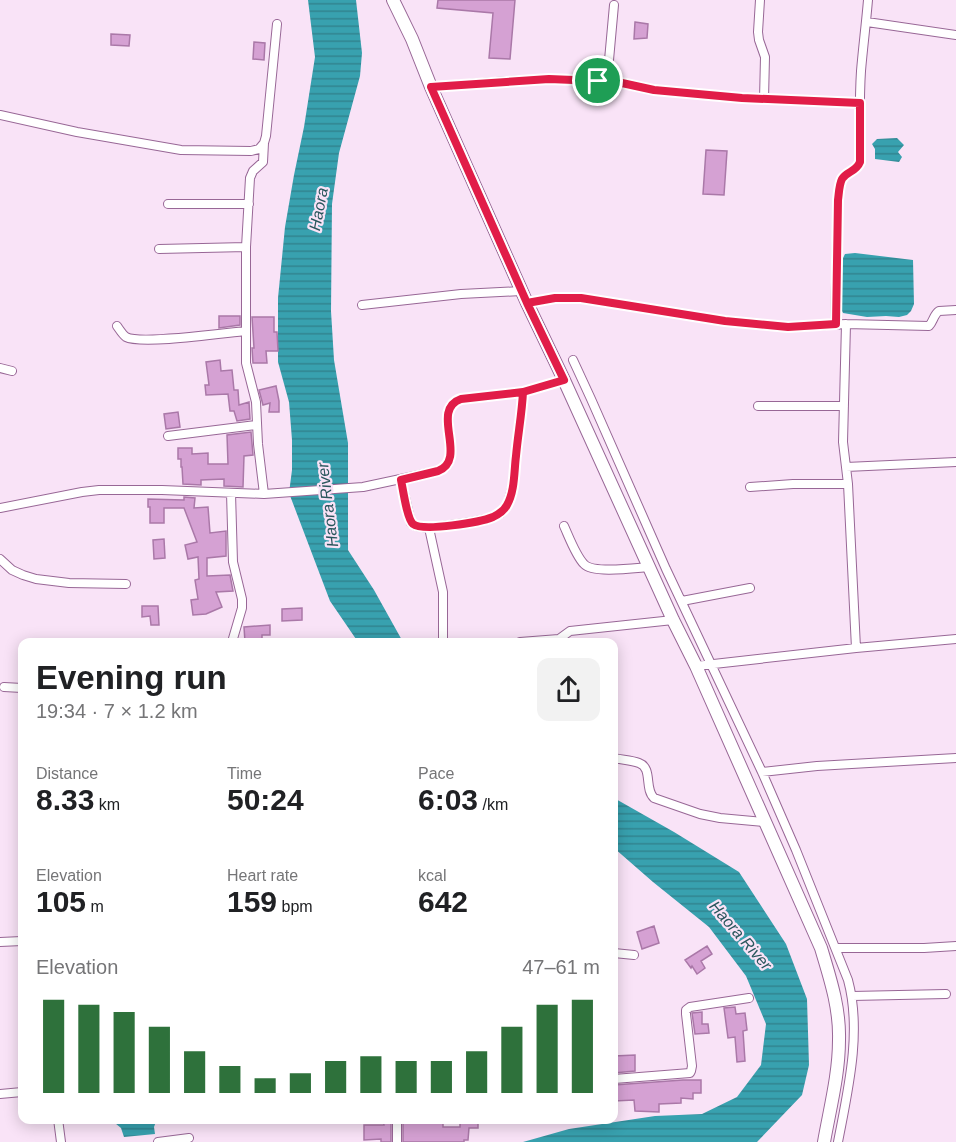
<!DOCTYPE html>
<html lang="en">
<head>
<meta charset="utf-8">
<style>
  :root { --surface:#fff; --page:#f2f2f2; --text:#202124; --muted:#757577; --accent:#2e713b }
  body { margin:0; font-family:Helvetica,sans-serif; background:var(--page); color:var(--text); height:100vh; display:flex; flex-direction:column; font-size:22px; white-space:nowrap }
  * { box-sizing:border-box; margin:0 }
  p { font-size:20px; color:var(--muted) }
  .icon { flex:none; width:33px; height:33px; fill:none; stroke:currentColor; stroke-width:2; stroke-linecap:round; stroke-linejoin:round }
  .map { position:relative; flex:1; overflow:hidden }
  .panel { position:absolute; left:18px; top:638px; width:600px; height:486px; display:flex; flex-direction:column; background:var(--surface); border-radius:12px; box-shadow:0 3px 15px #0003 }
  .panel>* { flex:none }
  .pin { position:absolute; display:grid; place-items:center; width:51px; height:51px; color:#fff; margin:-26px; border:3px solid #fff; border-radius:50%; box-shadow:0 2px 6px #0007 }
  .round { display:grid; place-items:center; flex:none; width:63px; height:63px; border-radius:12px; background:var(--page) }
  .headline { display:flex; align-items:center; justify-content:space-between; height:102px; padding:0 18px }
  h1 { font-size:33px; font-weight:700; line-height:45px }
  .stats { display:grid; grid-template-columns:repeat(3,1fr); gap:9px; height:102px; padding:6px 18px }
  .stats div { display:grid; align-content:center }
  .stats b { font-size:30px; font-weight:700 }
  .stats small { font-size:16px; font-weight:400 }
  .stats p { font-size:16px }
  .chart { height:168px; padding:12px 18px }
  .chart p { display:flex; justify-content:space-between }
  .chart svg { width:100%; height:108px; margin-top:6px; stroke:var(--accent); stroke-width:6 }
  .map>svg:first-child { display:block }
  .water { fill:url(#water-rules) }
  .building { fill:#d5a1d3; stroke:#aa78a8; stroke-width:1.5 }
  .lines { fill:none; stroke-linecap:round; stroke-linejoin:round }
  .minor-casing { stroke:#986796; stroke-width:10 }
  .secondary-casing { stroke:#986796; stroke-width:14 }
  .minor { stroke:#fff; stroke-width:8 }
  .secondary { stroke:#fff; stroke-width:12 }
  .route-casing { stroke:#fff; stroke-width:12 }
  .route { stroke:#e11d48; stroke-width:8 }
  .labels { text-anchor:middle; stroke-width:4.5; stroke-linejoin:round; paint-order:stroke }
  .water-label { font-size:16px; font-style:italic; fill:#29565c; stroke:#f9e3f7 }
</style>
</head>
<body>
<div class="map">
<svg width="956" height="1142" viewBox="0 0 956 1142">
  <defs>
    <pattern id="water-rules" width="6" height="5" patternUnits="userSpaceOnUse" patternTransform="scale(1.5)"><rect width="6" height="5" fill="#38a1af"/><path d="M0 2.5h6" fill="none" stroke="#318490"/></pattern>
  </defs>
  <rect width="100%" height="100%" fill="#f9e3f7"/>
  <path class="water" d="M308,0h48l6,53 -2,23 -21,77 -7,51 -1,107 3,49 14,83v107l26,40 29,52h-45l-28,-41 -41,-108 3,-23v-30l-3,-38 -11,-40v-64l7,-71 9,-52 10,-48 11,-70z
    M897,138l7,7 -6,7 4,5 -3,5 -24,-3v-10l-3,-5 5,-5z
    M855,253l58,7 1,44 -3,7 -4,4 -8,2 -13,-1 -19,1 -24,-4 -1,-2v-51l3,-6z
    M614,798l60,34 65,40 47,72 21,55 2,66 -7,30 -45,47h-234l46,-13 86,-13 47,-2 35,-17 24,-32 5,-41 -20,-48 -37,-49 -56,-45 -39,-34z
    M110,1119h47l-3,8 1,7 -31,3 -3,-9z"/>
  <path class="building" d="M438,0h77l-5,59 -21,-1 4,-45 -56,-5z
    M635,22l13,2 -1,14 -13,1z
    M111,34l19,1 -1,11 -18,-1z
    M254,42l11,1 -1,17 -11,-1z
    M706,150l21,1 -3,44 -21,-1z
    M219,316h21v9l-21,3z
    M252,317h22v15h3l1,19h-12l1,12h-14l-1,-15h2z
    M220,360l1,11 11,-1 2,20h4l1,15 10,-3 1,17 -13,2 -3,-10h-4l-2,-17 -22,1 -1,-10h4l-3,-23z
    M276,386l3,15v11h-10l1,-9 -7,2 -4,-15z
    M178,412l2,15 -14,2 -2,-15z
    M251,432l2,23 -9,1 -1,31 -19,-1v-7l-23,1v5l-18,-1 -1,-17h-1v-8h-3v-11h14v6l16,-1v11h20l-1,-29z
    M184,497l11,1 -1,10 14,-1 2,26 16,-2v25l-19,2v18l23,-1 3,16 -17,1 6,15 -16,7 -13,1 -2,-15 7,-1 -3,-19 4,-1 -1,-22 -10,2 -3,-14 12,-3 -13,-34h-20v15h-14v-16h-2v-8l36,1z
    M164,539l1,19 -11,1 -1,-19z
    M142,606h16l1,19h-8l-1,-9 -8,1z
    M302,608v12l-20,1v-12z
    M270,625v10h-8v7h-17l-1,-15z
    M654,926l5,17 -17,6 -5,-17z
    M707,946l5,8 -11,7 4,7 -8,6 -5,-8 -1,2 -6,-8z
    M735,1007l1,7 9,-1 2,17 -4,1 2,30 -8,1 -2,-25 -7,1 -4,-30z
    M702,1012v12h6l1,9 -14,1 -3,-21z
    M635,1055v16l-21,2v-17z
    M683,1080h18v13h-8v6l-12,-1v5l-22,1v8l-24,-1 -1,-11 -20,1v-16z
    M383,1119h8v23h-10v-3l-17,1v-15h20z
    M403,1119h36v4h4v4h17v-7h18v8h-9l-1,12h-4v2h-61z"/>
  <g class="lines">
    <defs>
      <path id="minor" d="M760,0l-2,32 1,8 6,17 -1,42
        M867,22l89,13
        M607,82l7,-77
        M431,87l78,-6 62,-2 51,4 32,7 12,1 76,7 117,5
        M0,115l77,17 104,18 70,1 8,-2 5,-6 2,-7 11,-112
        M264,143l-1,19 -10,9 -3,7 -4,69v116l10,39 2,42 6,50
        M168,204h81
        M159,249l87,-2
        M527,303l28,-5h26l144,23 63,6 58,-3 83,2c4,-4 5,-12 10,-15l17,-1
        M362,305l99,-11 60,-3
        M835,324l3,-125c1,-6 1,-14 4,-20 5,-8 13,-7 18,-17 0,-31 -1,-61 1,-91 2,-24 5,-47 7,-71
        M846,324l-3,118 5,42 8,164
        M117,326c3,4 5,8 9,11 15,8 98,-4 120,-6
        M573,360l18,39 75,170 96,203 34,78 52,130c14,52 0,110 -10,162
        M0,368l12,3
        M758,406h86
        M168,436l88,-11
        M846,467l110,-5
        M401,480l10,43 5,3 13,2
        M750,487l43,-3h55
        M231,493l2,69 9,37v9l-10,34
        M0,508l82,-16 17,-2h63l102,4 99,-7 75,-16c4,-1 9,-4 11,-9 3,-8 -1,-39 -1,-50 2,-8 5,-10 13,-13l62,-7 41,-12
        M564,526c5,11 12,30 20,38 9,10 51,4 65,3
        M0,559l12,11 11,5 13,4 33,4 57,1
        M682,601l68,-13
        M443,642v-50l-14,-64 43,-6 19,-4 10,-5 6,-7 6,-21 8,-71 2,-22
        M520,642l39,-3 11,-8 103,-11
        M696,666l160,-18 100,-9
        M4,687l18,1
        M614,758c8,2 17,2 25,5 14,5 5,26 15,35l46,16 20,4 44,4
        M762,772l55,-6 139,-8
        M0,942l22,-1
        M836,948h88l32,-2
        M614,953l20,2
        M852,996l94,-2
        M614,1079l76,-6 1,-2 1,-5 -6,-52v-4l4,-3 59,-9
        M0,1094l22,-2
        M58,1119l3,23
        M158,1142l31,-4
        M397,1142v-23"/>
      <path id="secondary" d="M393,0l19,39 19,48 96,216 37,77 109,240 23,46 125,282c9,30 19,60 18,92 0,34 -9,68 -15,102"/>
    </defs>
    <use href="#minor" class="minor-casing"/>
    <use href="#secondary" class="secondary-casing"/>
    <use href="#minor" class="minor"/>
    <use href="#secondary" class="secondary"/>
  </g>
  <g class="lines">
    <defs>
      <path id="route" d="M598,81l-49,-2 -118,8 96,216 37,77 -41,12 -62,7c-32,11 8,60 -23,72l-37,9c2,9 6,39 12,44 10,8 68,-2 80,-7 6,-3 11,-6 14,-12 8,-14 7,-34 9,-49 2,-22 6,-43 7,-64l41,-12 -37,-77 28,-5h26l144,23 63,6 48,-3 2,-124c1,-7 1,-15 4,-21 5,-8 14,-7 18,-17v-59l-118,-5 -88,-8 -32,-7 -24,-2"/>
    </defs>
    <use href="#route" class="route-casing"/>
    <use href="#route" class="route"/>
  </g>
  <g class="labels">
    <g class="water-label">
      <text transform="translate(318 209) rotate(-79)" y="6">Haora</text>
      <text transform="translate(327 505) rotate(-97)" y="6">Haora River</text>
      <text transform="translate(741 935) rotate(49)" y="6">Haora River</text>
    </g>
  </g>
</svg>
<div class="pin" style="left:598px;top:81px;background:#1e9e55"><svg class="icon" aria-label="arrive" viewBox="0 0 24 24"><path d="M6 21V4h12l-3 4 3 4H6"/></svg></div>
<section class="panel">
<div class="headline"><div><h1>Evening run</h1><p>19:34 · 7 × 1.2 km</p></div><a class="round"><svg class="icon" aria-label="share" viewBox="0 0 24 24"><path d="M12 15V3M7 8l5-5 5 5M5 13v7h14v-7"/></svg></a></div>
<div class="stats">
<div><p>Distance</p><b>8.33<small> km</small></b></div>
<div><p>Time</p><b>50:24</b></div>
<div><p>Pace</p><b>6:03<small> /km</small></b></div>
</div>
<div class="stats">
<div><p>Elevation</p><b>105<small> m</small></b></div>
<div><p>Heart rate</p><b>159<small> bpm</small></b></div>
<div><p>kcal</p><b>642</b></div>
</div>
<div class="chart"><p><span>Elevation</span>47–61 m</p>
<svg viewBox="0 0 160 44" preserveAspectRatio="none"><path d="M5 44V6M15 44V8M25 44V11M35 44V17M45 44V27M55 44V33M65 44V38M75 44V36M85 44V31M95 44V29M105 44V31M115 44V31M125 44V27M135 44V17M145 44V8M155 44V6"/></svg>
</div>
</section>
</div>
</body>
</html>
